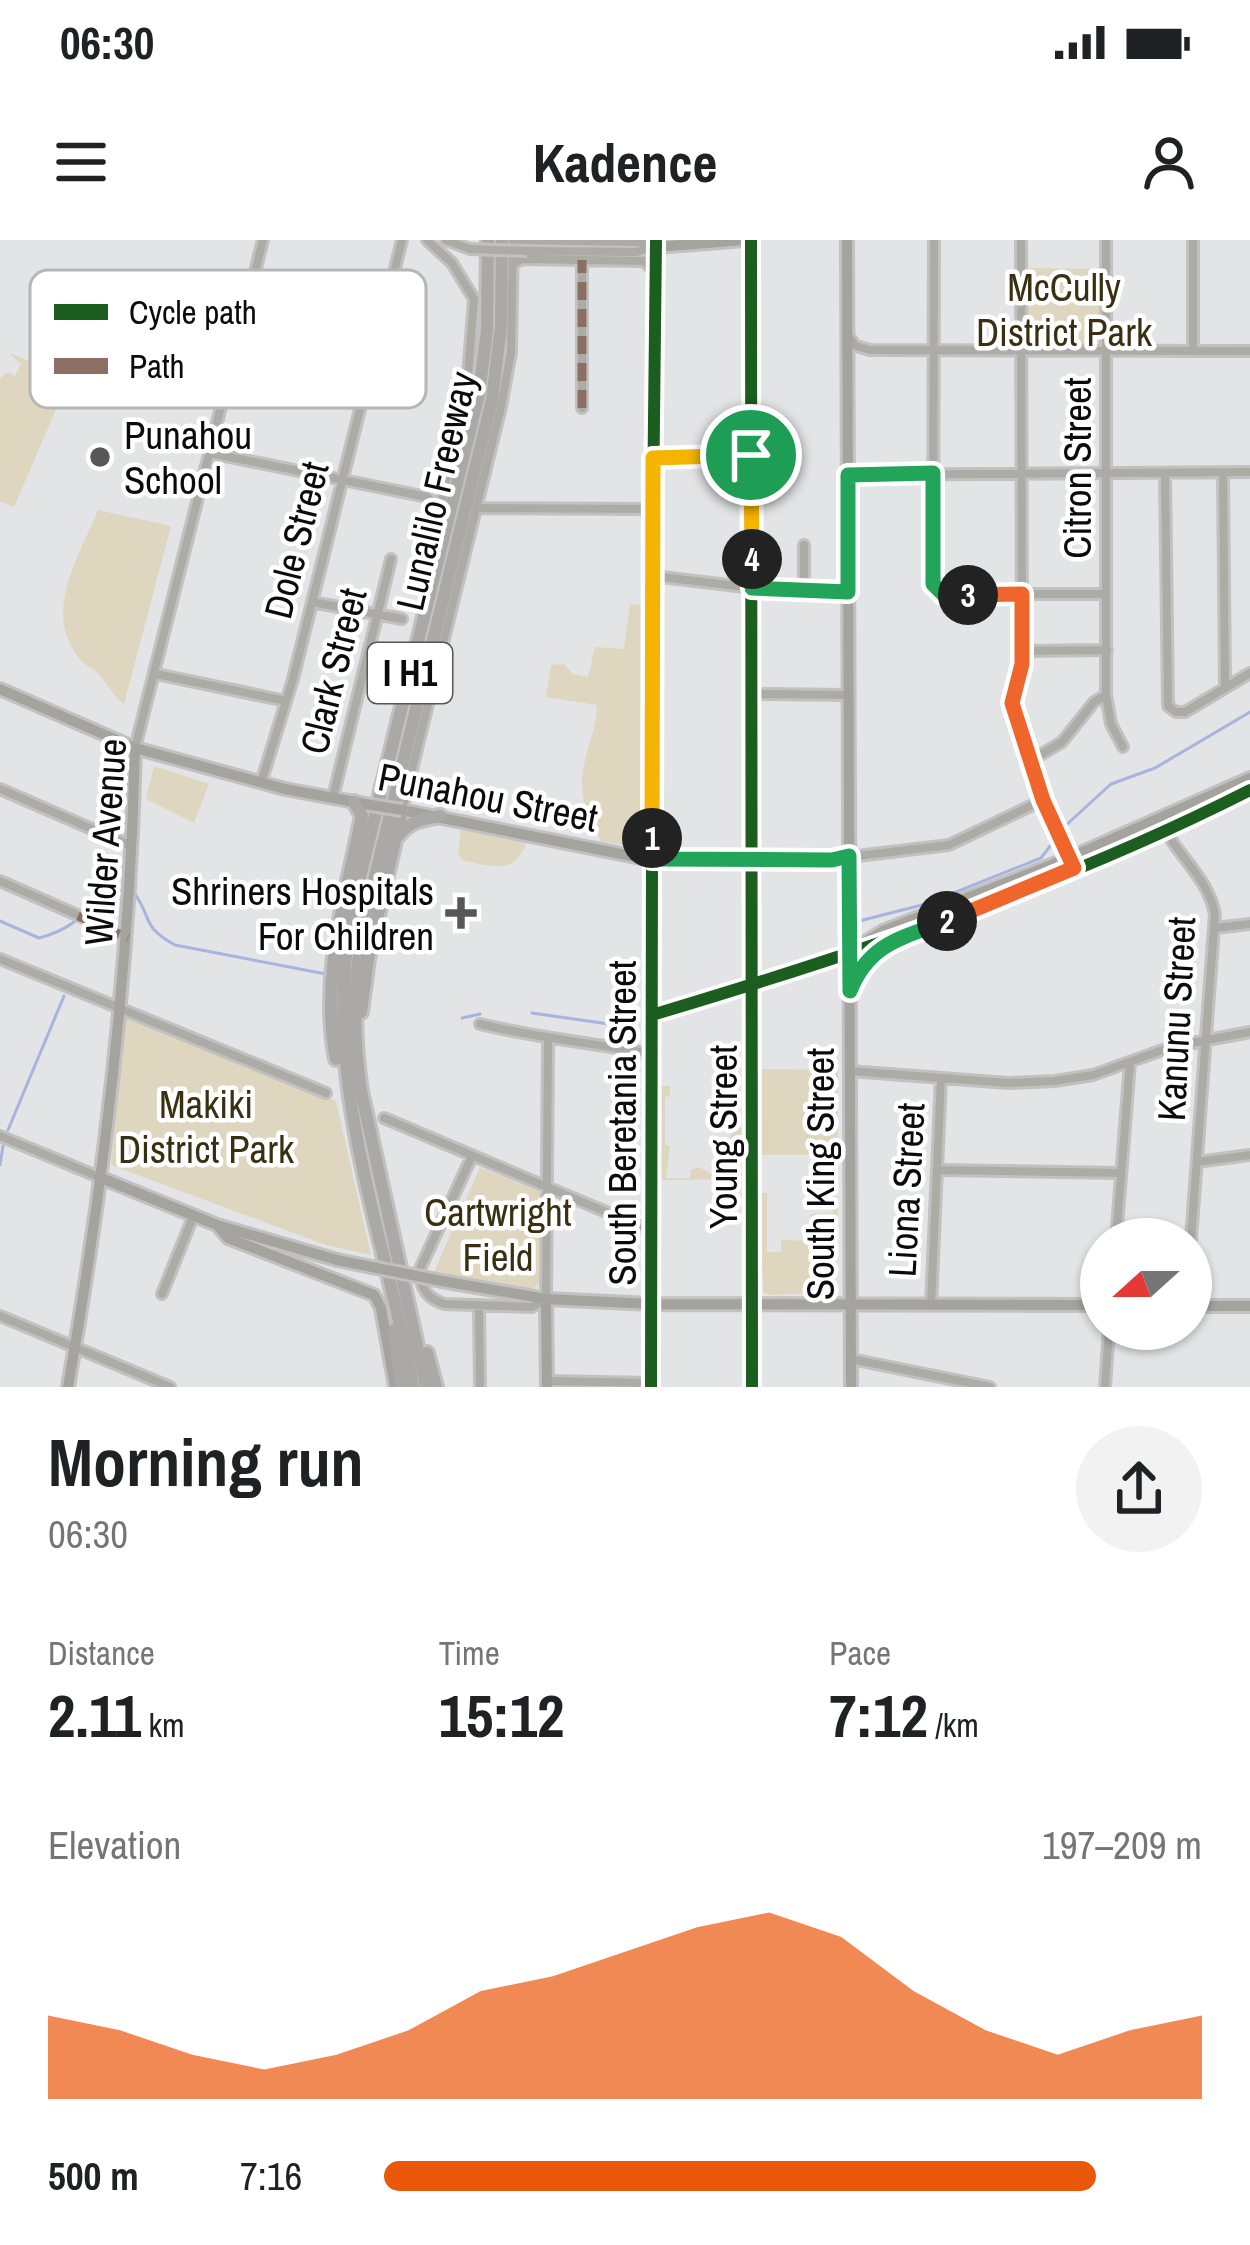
<!DOCTYPE html>
<html lang="en">
<head>
<meta charset="utf-8">
<style>
  :root { --surface:#fff; --page:#f2f2f2; --text:#202124; --muted:#757577; --accent:#ea580c }
  body { margin:0; font-family:"Archivo Narrow",sans-serif; background:var(--page); color:var(--text); height:100vh; display:flex; flex-direction:column; font-size:45px; white-space:nowrap }
  * { box-sizing:border-box; margin:0 }
  p { font-size:39px; color:var(--muted) }
  .icon { flex:none; width:66px; height:66px; fill:none; stroke:currentColor; stroke-width:2; stroke-linecap:round; stroke-linejoin:round }
  .map { position:relative; height:1147px; overflow:hidden }
  .drawer { display:flex; flex-direction:column; background:var(--surface); flex:1 }
  .drawer>* { flex:none }
  .needle { width:78px; rotate:249deg }
  .buttons { position:absolute; left:1080px; top:978px; display:grid; gap:24px }
  .buttons a { display:grid; place-items:center; width:132px; height:132px; border-radius:50%; background:var(--surface); box-shadow:0 3px 9px #0004; font-size:60px }
  .pin { position:absolute; display:grid; place-items:center; width:102px; height:102px; color:#fff; margin:-51px; border:6px solid #fff; border-radius:50%; box-shadow:0 3px 12px #0007 }
  .km { position:absolute; width:60px; height:60px; margin:-30px; border-radius:50%; background:#222; color:#fff; font-size:33px; line-height:60px; text-align:center }
  .round { display:grid; place-items:center; flex:none; width:126px; height:126px; border-radius:63px; background:var(--page) }
  .headline { display:flex; align-items:center; justify-content:space-between; height:204px; padding:0 48px }
  h1 { font-size:66px; font-weight:700; line-height:90px }
  .metrics { display:grid; grid-template-columns:repeat(3,1fr); gap:18px; height:204px; padding:12px 48px }
  .metrics div { display:grid; align-content:center }
  .metrics b { font-size:60px; font-weight:700 }
  .metrics small { font-size:33px; font-weight:400 }
  .metrics p { font-size:33px }
  .chart { height:336px; padding:24px 48px }
  .chart p { display:flex; justify-content:space-between }
  .chart svg { width:100%; height:216px; margin-top:12px; fill:var(--accent); opacity:.7 }
  ul { padding:0 48px; list-style:none; font-size:39px }
  li { display:grid; grid-template-columns:192px 144px 1fr; align-items:center; height:90px }
  li i { height:30px; border-radius:15px; background:var(--accent) }
  .status { display:flex; justify-content:space-between; align-items:center; height:84px; padding:0 60px; background:var(--surface); direction:ltr }
  .status svg { height:33px; fill:currentColor }
  header { display:flex; justify-content:space-between; align-items:center; height:156px; padding:0 48px; background:var(--surface); font-size:54px; font-weight:700 }
  .map>svg:first-child { display:block }
  .green { fill:#dfd6bf }
  .lines { fill:none; stroke-linecap:round; stroke-linejoin:round }
  .stream { stroke:#a8b4de; stroke-width:3 }
  .minor-casing { stroke:#c1c1c2; stroke-width:14 }
  .major-casing { stroke:#c1c1c2; stroke-width:16 }
  .highway-casing { stroke:#c1c1c2; stroke-width:18 }
  .minor { stroke:#acaba6; stroke-width:8 }
  .major { stroke:#a5a39e; stroke-width:10 }
  .highway { stroke:#aba9a6; stroke-width:12 }
  .minor-bridge-casing { stroke:#c1c1c2; stroke-width:14; stroke-linecap:butt }
  .major-bridge-casing { stroke:#c1c1c2; stroke-width:16; stroke-linecap:butt }
  .minor-bridge { stroke:#acaba6; stroke-width:8 }
  .major-bridge { stroke:#a5a39e; stroke-width:10 }
  .quiet { stroke:#8d6e63; stroke-width:9; stroke-dasharray:18 9; stroke-linecap:butt }
  .cycleway-casing { stroke:#fff; stroke-width:20 }
  .cycleway { stroke:#1b5e20; stroke-width:12 }
  .split-1-casing { stroke:#fff; stroke-width:24 }
  .split-2-casing { stroke:#fff; stroke-width:24 }
  .split-3-casing { stroke:#fff; stroke-width:24 }
  .split-4-casing { stroke:#fff; stroke-width:24 }
  .split-5-casing { stroke:#fff; stroke-width:24 }
  .split-1 { stroke:#f5b400; stroke-width:15 }
  .split-2 { stroke:#22a559; stroke-width:15 }
  .split-3 { stroke:#f0652b; stroke-width:15 }
  .split-4 { stroke:#22a559; stroke-width:15 }
  .split-5 { stroke:#f5b400; stroke-width:15 }
  .poi-dot { fill:#575759; stroke:#fff; stroke-width:4.5 }
  .labels { text-anchor:middle; stroke-width:9; stroke-linejoin:round; paint-order:stroke }
  .shield { fill:#fff; stroke:#545456; stroke-width:3 }
  .shield-label { font-size:36px; font-weight:bold; fill:#0b0b0d }
  .park-label { font-size:39px; fill:#3a2f12; stroke:#fff }
  .poi-label { font-size:39px; fill:#0b0b0d; stroke:#fff; text-anchor:start }
  .street-label { font-size:39px; fill:#0b0b0d; stroke:#fff }
  .key { fill:#fff; stroke:#b6b6b6; stroke-width:3 }
  .key-label { font-size:33px; fill:#0b0b0d }
</style>
</head>
<body>
<div class="status"><b>06:30</b><svg viewBox="0 0 49 12"><path d="M0 12V9h3v3zM5 12V6h3v6zM10 12V3h3v9zM15 12V0h3v12zM26 1h20v11H26zM47 4h2v5h-2z"/></svg></div>
<header><svg class="icon" aria-label="menu" viewBox="0 0 24 24"><path d="M4 6h16M4 12h16M4 18h16"/></svg>Kadence<svg class="icon" aria-label="person" viewBox="0 0 24 24"><circle cx="12" cy="8" r="4"/><path d="M4 21q1-7 8-7t8 7"/></svg></header>
<div class="map">
<svg width="1250" height="1147" viewBox="0 0 1250 1147">
  <rect width="100%" height="100%" fill="#e3e4e6"/>
  <path class="green" d="M1024,28l79,1 2,80 -80,1z
    M9,113l61,24 -56,130 -14,-6v-123l8,-6 7,4 6,-12z
    M98,270l73,16 -47,178c-12,-9 -15,-18 -24,-28 -5,-7 -15,-10 -21,-18 -37,-46 0,-101 19,-148z
    M630,364l12,1v242l-41,-5c-6,-15 -16,-31 -18,-47 -6,-30 14,-60 14,-90l-51,-8 5,-32 13,-1 9,10 15,3 7,-30 29,2z
    M154,526l55,18 -15,39 -48,-24z
    M461,590l65,13c-11,33 -36,23 -64,17l-4,-7z
    M126,778l210,83 35,154 -45,-10 -215,-80z
    M760,829l78,1v85h-78z
    M661,846h9v10l-5,1v48l5,1 -4,32h24l1,-8 8,-3 12,7 5,-7 6,2 2,-7 -4,-2 16,-19 -6,-4 3,-8 13,-3v53l-86,1z
    M480,927l63,26 -1,87 -11,11 -97,-19z
    M760,953h7v59h14v-12l30,1v-27l22,-1v-17h5l-3,96 -64,3 -8,-3z"/>
  <g class="lines">
    <path class="stream" d="M1064,587l47,-43 44,-16 95,-56
      M135,654c18,26 6,32 40,51l151,29
      M0,681l39,17c35,-9 44,-24 68,-49l14,2
      M859,681l67,-17 115,-46 10,-13
      M532,773l98,14
      M462,778l18,-4
      M8,890l56,-134
      M0,925l3,-19"/>
    <defs>
      <path id="minor" d="M427,0l25,23 22,36 -6,77 -28,133
        M446,0l24,9
        M519,0l120,2 17,5
        M751,0l1,1147
        M934,0l-1,344 13,10h160
        M1021,0l1,424 -10,39 31,97 31,68
        M1106,0v455l5,29 12,23
        M527,11l109,1 19,-5
        M513,24l9,-5 122,2 10,10
        M246,66l120,71
        M849,97l7,9 14,4 380,1
        M1193,111v-111
        M582,168v-148
        M210,213l217,44 12,11
        M653,217l98,-2
        M1223,232l2,215
        M1165,233l3,233 8,6h9l65,-39
        M848,235l402,-3
        M477,268l176,1
        M653,336l92,11 103,5
        M804,350v-45
        M312,362l90,17
        M1022,411l85,-1
        M156,434l130,27
        M751,454l98,1
        M135,508l128,-508
        M1032,520l30,-18 32,-40 12,-7
        M261,543l32,-104 109,-439
        M0,549l131,57
        M333,557l58,-238
        M402,570l99,-403 10,-55 2,-112
        M1161,579c13,36 46,55 54,95l-24,325
        M849,617l100,-12 94,-45
        M0,641l125,55
        M1215,688l35,-4
        M0,719l326,134
        M480,784c57,14 114,19 172,30
        M850,831l158,12 47,-2 38,-6 78,-28 79,-15
        M384,878l267,113
        M0,896l99,41
        M472,916l-53,115c2,18 8,27 25,33l88,3 14,-8 2,-259
        M1197,922l53,-7
        M937,930l184,3
        M1116,999l14,-176
        M162,1054l31,-77
        M931,1065l10,-227
        M479,1068l1,79
        M0,1076l170,71
        M851,1119l139,28
        M547,1141l104,2
        M1105,1147l4,-58"/>
      <path id="major" d="M847,0l4,1147
        M656,7l89,-7
        M0,449l135,59 150,41 86,16
        M402,570l239,48 192,2 16,-3
        M852,710l31,-19 186,-73 181,-80
        M853,743l9,-19 16,-13
        M652,775c204,-61 407,-128 598,-225
        M99,937l118,48 120,35
        M217,985l11,13 146,57 7,13 14,79
        M442,1041l104,18 105,5 450,1
        M546,1059l1,88
        M1191,1066h59
        M68,1147c37,-211 62,-424 67,-639
        M651,1147l5,-1147"/>
      <path id="highway" d="M437,298l3,-29
        M398,596c12,-15 23,-17 42,-20
        M361,772l7,-53 34,-149
        M336,819c-16,-84 10,-162 26,-243l-8,-14
        M394,1090l7,57
        M427,1113l9,34
        M413,1147c-31,-168 -95,-313 -59,-486l125,-507 8,-63 1,-91
        M426,1147l-65,-296c-9,-59 -8,-112 3,-170l128,-521 9,-74 1,-86"/>
    </defs>
    <use href="#minor" class="minor-casing"/>
    <use href="#major" class="major-casing"/>
    <use href="#highway" class="highway-casing"/>
    <use href="#minor" class="minor"/>
    <use href="#major" class="major"/>
    <use href="#highway" class="highway"/>
    <defs>
      <path id="minor-bridge" d="M470,9l57,2"/>
      <path id="major-bridge" d="M371,565l31,5
        M337,1020l105,21"/>
    </defs>
    <use href="#minor-bridge" class="minor-bridge-casing"/>
    <use href="#major-bridge" class="major-bridge-casing"/>
    <use href="#minor-bridge" class="minor-bridge"/>
    <use href="#major-bridge" class="major-bridge"/>
    <path class="quiet" d="M582,168v-148
      M78,676l50,22"/>
    <defs>
      <path id="cycleway" d="M751,0l1,1147
        M653,269l3,-269
        M652,775c204,-61 407,-128 598,-225
        M651,1147l1,-528"/>
    </defs>
    <use href="#cycleway" class="cycleway-casing"/>
    <use href="#cycleway" class="cycleway"/>
  </g>
  <g class="lines">
    <defs>
      <path id="split-1" d="M652,598l1,-380 98,-3"/>
      <path id="split-2" d="M652,598v21l180,1 17,-4 1,135c19,-48 52,-53 97,-70"/>
      <path id="split-3" d="M947,681l127,-53 -31,-68 -31,-97 10,-39v-70l-54,1"/>
      <path id="split-4" d="M752,319v29l96,4v-117l85,-2v111l10,10 25,1"/>
      <path id="split-5" d="M751,215l1,104"/>
    </defs>
    <use href="#split-1" class="split-1-casing"/>
    <use href="#split-2" class="split-2-casing"/>
    <use href="#split-3" class="split-3-casing"/>
    <use href="#split-4" class="split-4-casing"/>
    <use href="#split-5" class="split-5-casing"/>
    <use href="#split-1" class="split-1"/>
    <use href="#split-2" class="split-2"/>
    <use href="#split-3" class="split-3"/>
    <use href="#split-4" class="split-4"/>
    <use href="#split-5" class="split-5"/>
  </g>
  <g class="poi-dot">
    <circle cx="100" cy="217" r="12"/>
    <path d="M455 655h12v12h12v12h-12v12h-12v-12h-12v-12h12z"/>
  </g>
  <g class="labels">
    <rect class="shield" x="368" y="403" width="84" height="60" rx="9"/>
    <g class="shield-label">
      <text x="410" y="446">I H1</text>
    </g>
    <g class="park-label">
      <text x="1064" y="61">McCully<tspan x="1064" dy="45">District Park</tspan></text>
      <text x="206" y="878">Makiki<tspan x="206" dy="45">District Park</tspan></text>
      <text x="498" y="986">Cartwright<tspan x="498" dy="45">Field</tspan></text>
    </g>
    <g class="poi-label">
      <text x="124" y="209">Punahou<tspan x="124" dy="45">School</tspan></text>
      <text x="434" y="665" text-anchor="end">Shriners Hospitals<tspan x="434" dy="45">For Children</tspan></text>
    </g>
    <g class="street-label">
      <text transform="translate(1077 228) rotate(-90)" y="14">Citron Street</text>
      <text transform="translate(436 251) rotate(-77)" y="14">Lunalilo Freeway</text>
      <text transform="translate(296 300) rotate(-76)" y="14">Dole Street</text>
      <text transform="translate(333 431) rotate(-76)" y="14">Clark Street</text>
      <text transform="translate(488 557) rotate(11)" y="14">Punahou Street</text>
      <text transform="translate(105 602) rotate(-86)" y="14">Wilder Avenue</text>
      <text transform="translate(1176 779) rotate(-87)" y="14">Kanunu Street</text>
      <text transform="translate(622 883) rotate(-90)" y="14">South Beretania Street</text>
      <text transform="translate(723 897) rotate(-90)" y="14">Young Street</text>
      <text transform="translate(820 934) rotate(-90)" y="14">South King Street</text>
      <text transform="translate(906 950) rotate(-87)" y="14">Liona Street</text>
    </g>
  </g>
  <rect x="30" y="30" width="396" height="138" rx="18" class="key"/>
  <rect x="54" y="64" width="54" height="16" fill="#1b5e20"/>
  <rect x="54" y="118" width="54" height="16" fill="#8d6e63"/>
  <g class="key-label">
    <text x="129" y="84">Cycle path</text>
    <text x="129" y="138">Path</text>
  </g>
</svg>
<div class="buttons">
<a><svg class="needle" viewBox="-14 -14 28 28"><path d="M0-13l5 13h-10z" fill="#e53935"/><path d="M0 13l5-13h-10z" fill="#757577"/></svg></a>
</div>
<div class="pin" style="left:751px;top:215px;background:#1e9e55"><svg class="icon" aria-label="arrive" viewBox="0 0 24 24"><path d="M6 21V4h12l-3 4 3 4H6"/></svg></div>
<b class="km" style="left:652px;top:598px">1</b>
<b class="km" style="left:947px;top:681px">2</b>
<b class="km" style="left:968px;top:355px">3</b>
<b class="km" style="left:752px;top:319px">4</b>
</div>
<section class="drawer">
<div class="headline"><div><h1>Morning run</h1><p>06:30</p></div><a class="round"><svg class="icon" aria-label="share" viewBox="0 0 24 24"><path d="M12 15V3M7 8l5-5 5 5M5 13v7h14v-7"/></svg></a></div>
<div class="metrics">
<div><p>Distance</p><b>2.11<small> km</small></b></div>
<div><p>Time</p><b>15:12</b></div>
<div><p>Pace</p><b>7:12<small> /km</small></b></div>
</div>
<div class="chart"><p><span>Elevation</span>197–209 m</p>
<svg viewBox="0 0 160 44" preserveAspectRatio="none"><path d="M0 44V27L10 30L20 35L30 38L40 35L50 30L60 22L70 19L80 14L90 9L100 6L110 11L120 22L130 30L140 35L150 30L160 27V44z"/></svg>
</div>
<ul>
<li><b>500 m</b>7:16<i style="width:87%"></i></li>
</ul>
</section>
</body>
</html>
